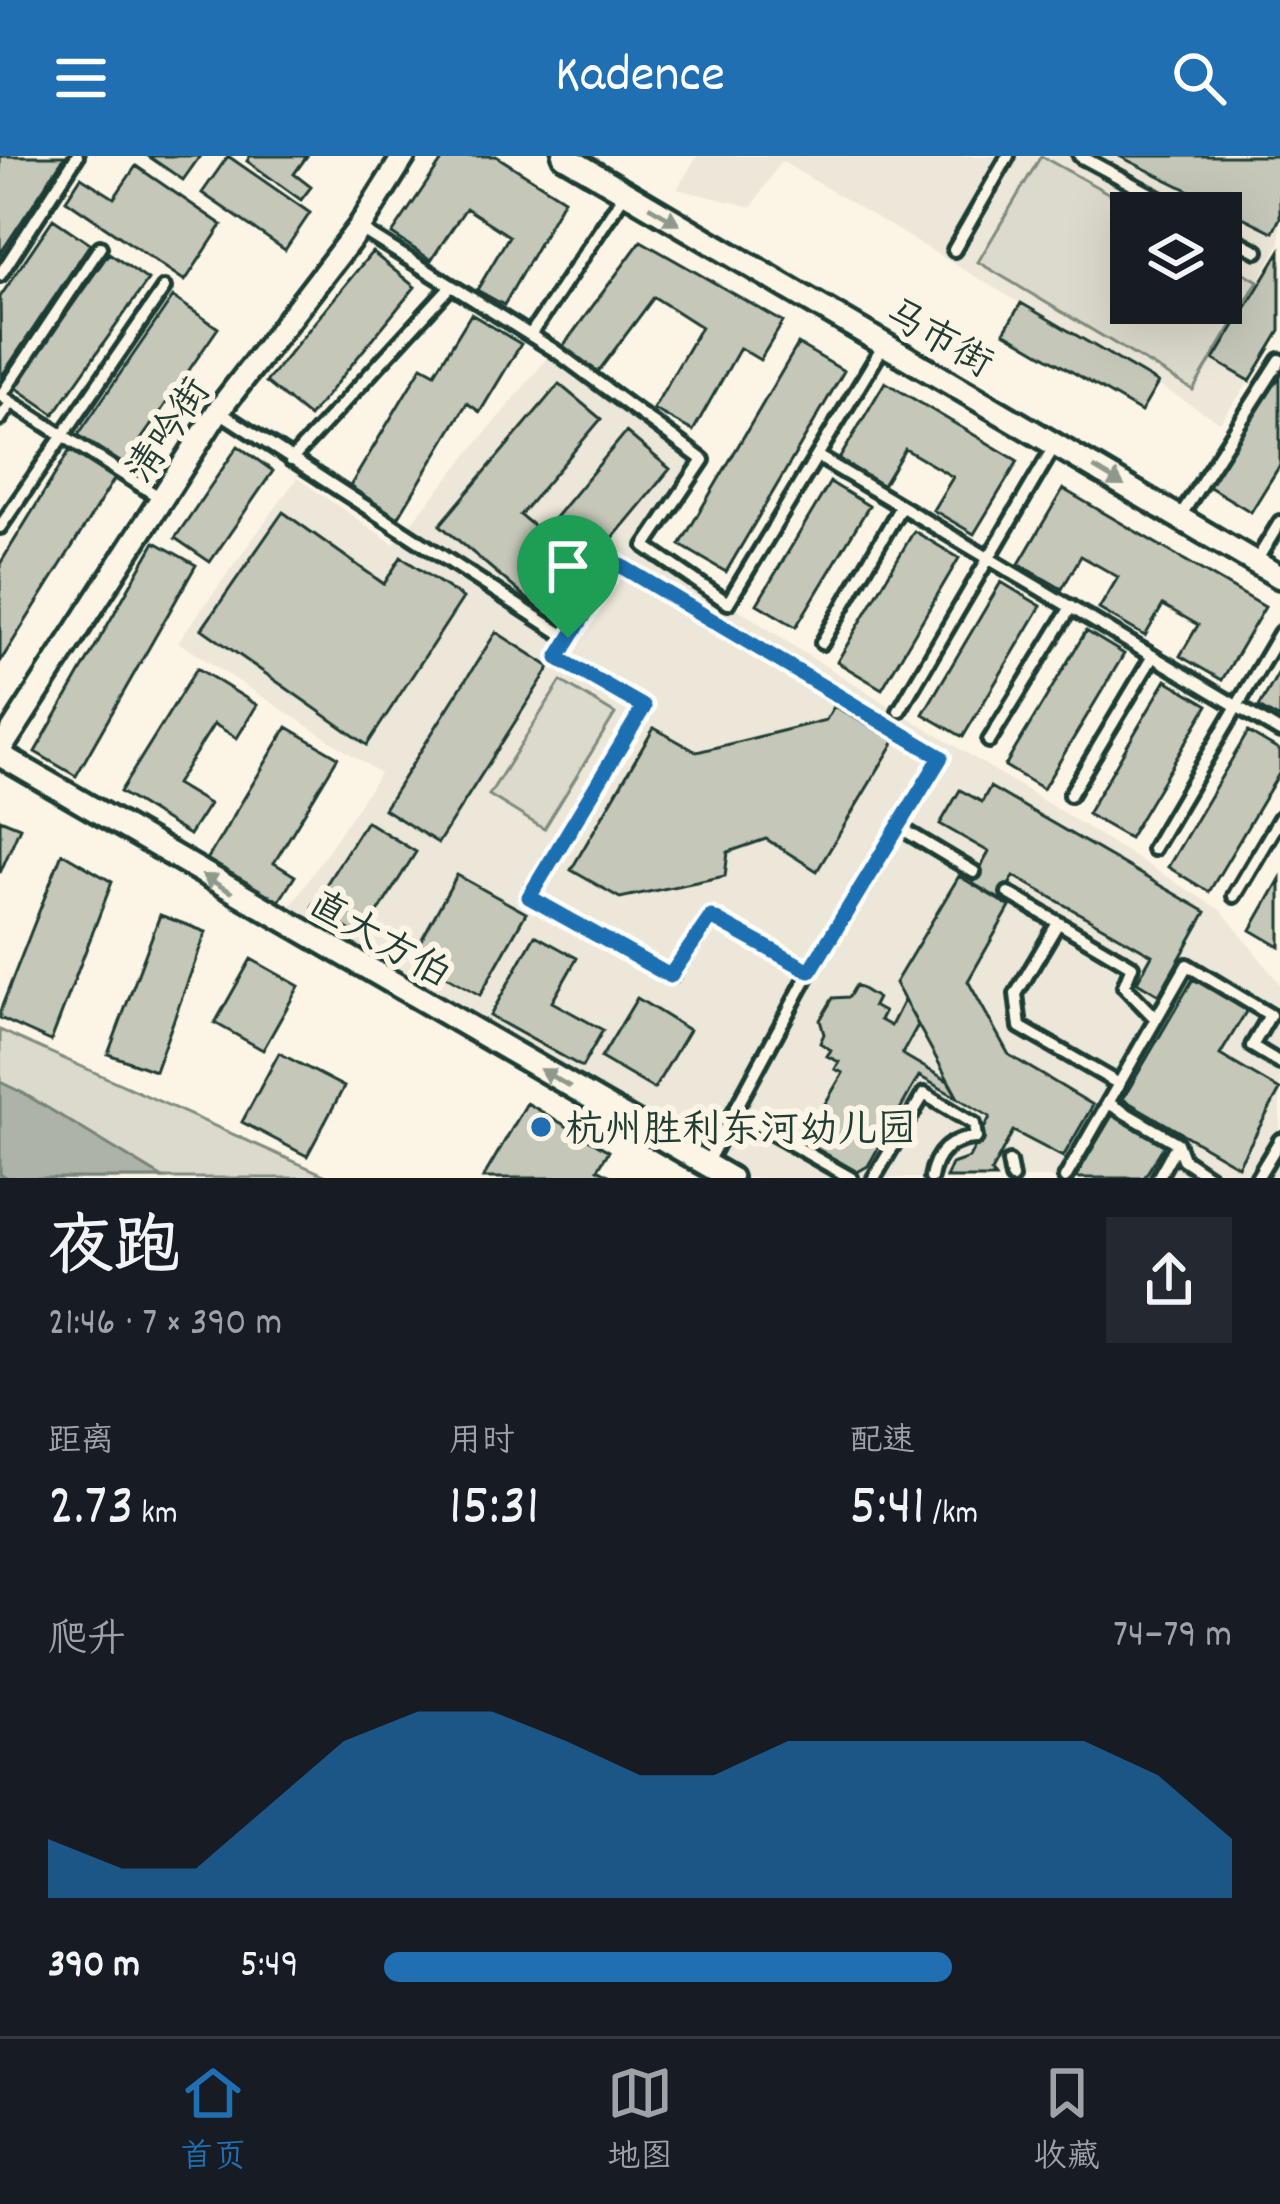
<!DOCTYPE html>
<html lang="zh">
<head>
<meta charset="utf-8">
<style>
  :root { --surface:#171b24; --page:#242831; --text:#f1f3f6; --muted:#9ea1a6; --line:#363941; --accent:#1f6fb2 }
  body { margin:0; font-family:Dekko,"LXGW WenKai TC",sans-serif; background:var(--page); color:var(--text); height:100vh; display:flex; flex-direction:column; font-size:45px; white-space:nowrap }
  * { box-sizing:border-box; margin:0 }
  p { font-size:39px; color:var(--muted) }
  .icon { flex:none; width:66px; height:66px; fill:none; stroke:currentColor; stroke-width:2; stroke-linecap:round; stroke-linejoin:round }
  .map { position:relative; height:1022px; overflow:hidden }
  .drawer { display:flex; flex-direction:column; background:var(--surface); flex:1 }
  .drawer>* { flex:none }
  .fabs { position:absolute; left:1110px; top:36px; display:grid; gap:24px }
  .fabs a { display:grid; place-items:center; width:132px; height:132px; border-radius:0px; background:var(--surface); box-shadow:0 12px 48px #0002; font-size:60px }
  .pin { position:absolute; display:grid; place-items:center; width:102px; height:102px; color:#fff; margin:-123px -51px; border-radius:50% 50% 50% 0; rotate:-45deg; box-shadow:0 0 12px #0007 }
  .pin .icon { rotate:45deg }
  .round { display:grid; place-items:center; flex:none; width:126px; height:126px; border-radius:0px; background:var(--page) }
  .summary { display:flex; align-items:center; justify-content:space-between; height:204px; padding:0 48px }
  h1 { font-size:66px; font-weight:600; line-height:90px }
  .figures { display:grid; grid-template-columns:repeat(3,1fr); gap:18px; height:204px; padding:12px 48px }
  .figures div { display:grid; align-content:center }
  .figures b { font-size:60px; font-weight:600 }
  .figures small { font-size:33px; font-weight:400 }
  .figures p { font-size:33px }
  .chart { height:336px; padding:24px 48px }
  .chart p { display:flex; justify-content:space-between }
  .chart svg { width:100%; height:216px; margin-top:12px; fill:var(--accent); opacity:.7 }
  ul { padding:0 48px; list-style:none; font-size:39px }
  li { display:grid; grid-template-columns:192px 144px 1fr; align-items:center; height:90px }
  li i { height:30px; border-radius:15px; background:var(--accent) }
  header { display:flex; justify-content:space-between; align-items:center; height:156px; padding:0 48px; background:var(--accent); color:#fff; font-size:54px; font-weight:600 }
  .menu { display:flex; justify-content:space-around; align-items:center; height:168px; border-top:3px solid var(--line); background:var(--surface); font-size:33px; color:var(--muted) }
  .menu a { display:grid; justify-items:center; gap:6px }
  .menu .on { color:var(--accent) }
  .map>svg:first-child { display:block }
  .built { fill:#ece7d8; fill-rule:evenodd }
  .green { fill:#dcdacc; stroke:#7e8c80; stroke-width:3 }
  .water { fill:#aeb3a7; stroke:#758479; stroke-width:3 }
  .building { fill:#c5c7b9; stroke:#1f3d34; stroke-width:3 }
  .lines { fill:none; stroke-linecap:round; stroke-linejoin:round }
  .lane-casing { stroke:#1f3d34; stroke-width:20 }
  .street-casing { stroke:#1f3d34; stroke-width:30 }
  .lane { stroke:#fcf5e5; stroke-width:10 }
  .street { stroke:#fcf5e5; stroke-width:21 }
  .oneway { fill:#8e998c }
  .route-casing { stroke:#fff; stroke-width:24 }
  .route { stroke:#1f6fb2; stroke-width:15 }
  .poi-dot { fill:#1f6fb2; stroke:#fcf5e5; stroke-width:4.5 }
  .labels { text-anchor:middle; stroke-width:12; stroke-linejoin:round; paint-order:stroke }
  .street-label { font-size:39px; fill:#1f3d34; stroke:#fcf5e5 }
  .poi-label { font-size:39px; fill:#1f3d34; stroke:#fcf5e5; text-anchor:start }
</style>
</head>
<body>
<header><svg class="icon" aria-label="menu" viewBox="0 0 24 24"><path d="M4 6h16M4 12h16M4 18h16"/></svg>Kadence<svg class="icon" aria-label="search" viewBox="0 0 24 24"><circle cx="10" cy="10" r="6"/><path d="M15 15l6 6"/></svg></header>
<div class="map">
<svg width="1280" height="1022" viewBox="0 0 1280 1022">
  <rect width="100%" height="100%" fill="#fcf5e5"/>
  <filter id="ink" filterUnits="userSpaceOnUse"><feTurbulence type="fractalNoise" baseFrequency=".00833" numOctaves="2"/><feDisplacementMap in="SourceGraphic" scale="24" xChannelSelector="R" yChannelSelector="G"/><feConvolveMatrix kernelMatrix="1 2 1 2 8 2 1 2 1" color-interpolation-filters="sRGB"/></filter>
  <g filter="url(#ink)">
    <path class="built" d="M697,0h583v87l-65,116 35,22 -30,41 -439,-261 -29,46 -75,-18zM1131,57h90v90h-90z
      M554,194l149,110 -57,87 155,104 421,260 58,73v194h-550l-449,-257 99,-148 -202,-131 119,-164 97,66z"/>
    <path class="green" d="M1041,0l103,57h-13v90h90v-44l37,22 -65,109 -215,-128z
      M561,525l54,33 -71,115 -55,-34z
      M0,874l331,148h-331z"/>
    <path class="water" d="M0,926l23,11 140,85h-156l-7,-4z"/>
    <path class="building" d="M0,0h65l-65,98z
      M148,0h52l-17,24z
      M228,0l82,57 -25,37 -83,-57z
      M250,0h57l-13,18 17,13 -10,13 -54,-39z
      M445,0h51l68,43 -60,106 -27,-15 32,-54 -43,-28 -35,52 -39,-26z
      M1119,0h161v62l-7,14z
      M136,10l86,59 -37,56 -119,-81 15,-23 33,21z
      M53,63l37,25 -89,133 -1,-80z
      M641,85l142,81 -23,38 -20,-12 -47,83 -40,-22 48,-82 -47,-30 -56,75 -35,-26z
      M1280,95v80l-30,50 -36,-21z
      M372,96l43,35 -106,130 -43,-35z
      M109,97l39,27 -94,134 -39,-27z
      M173,141l45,31 -95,138 -45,-31z
      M1021,147l137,80 -17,29 -137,-80z
      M471,158l50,30 -41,68 -13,-9 -69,115 -49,-30 73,-122 13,7z
      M798,188l46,27 -118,201 -46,-27z
      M1280,220v89l-29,47 -43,-26z
      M885,226l133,79 -44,73 -41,-24 20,-33 -48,-28 -23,38 -44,-26z
      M559,228l42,35 -81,96 67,54 -38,48 -109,-92z
      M626,276l44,37 -83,100 -44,-37z
      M238,290l35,25 -63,91 -35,-24z
      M70,294l45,28 -115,184v-98z
      M830,326l39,24 -73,121 -39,-23z
      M1063,333l202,118 -43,73 -42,-24 18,-31 -35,-20 -18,31 -46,-27 19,-32 -37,-21 -19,33 -43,-25z
      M283,356l101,72 17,-27 62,41 -96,147 -165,-116z
      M914,375l45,27 -77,131 -45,-27z
      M155,386l41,23 -120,211 -41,-24z
      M1001,426l40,24 -78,131 -40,-23z
      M1086,475l38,23 -81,135 -38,-23z
      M496,476l54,35 -112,176 -54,-34z
      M197,512l60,37 -20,33 -23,-14 -38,60 33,20 -20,31 -69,-43z
      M1280,514v49l-21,-12z
      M1166,524l42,25 -79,133 -42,-24z
      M834,550l61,35 -78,130 -51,-32 -38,13 -3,24 -105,22 -49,-28 83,-142 43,24 129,-32z
      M287,571l51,30 -64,106 21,13 -19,30 -71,-43z
      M1248,576l32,19v21l-71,120 -41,-25z
      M990,631l216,125 -47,83 -22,-13 15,-27 -138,-79 -13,24 -29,-17 17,-31 -49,-28 20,-34 22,12z
      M0,663l20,8 -20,46z
      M366,665l50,31 -54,86 -50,-31z
      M62,697l50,29 -61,159 -51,-23v-7z
      M457,719l69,38 -46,82 -68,-38z
      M959,720l51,31 -42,74 41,74 84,50 -30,52 -50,-26 -22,41 4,6h-49l6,-14 17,-6 21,-41 -32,-19 -63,-115z
      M1280,723v68l-29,-17z
      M160,759l46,17 -51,139 -47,-17z
      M535,779l42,23 -25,44 51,28 -21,37 -92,-51z
      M251,803l48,27 -36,64 -48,-27z
      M1193,823l54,31 -27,45 60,35 -42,76 -115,-67z
      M856,829l21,13 -4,8 11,6 -4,8 11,6 13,-26 14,25 -16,29 46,27 10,17 -39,-22 -51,90 -16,9 -43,-25v-19l34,-58 -8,-4 4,-7 -12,-6 4,-6 -11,-7 4,-9 -4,-14 13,-22 16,-1z
      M637,842l52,32 -35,59 -53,-31z
      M279,897l65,34 -37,69 -65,-34z
      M527,947l82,48 -11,18 16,9h-131z
      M1113,958l52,30 -21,34h-69z"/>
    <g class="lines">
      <defs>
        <path id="lane" d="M1080,0l106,57
          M359,72l195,122 149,110 -58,86 83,57 156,-258
          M1221,76l36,19
          M954,94l54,-94
          M0,119l77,-119
          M530,179l95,-142
          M0,239l162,104
          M1,240l99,-149
          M218,255l350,227 -10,20 86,49 -116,190 143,80 40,-60 99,54
          M0,263l11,-16
          M817,300l463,276
          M291,304l160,-174
          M1179,362l101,-158
          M0,371l164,-239
          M1255,407l25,-41
          M568,482l48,-75 325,194 -131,214 -104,193
          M822,487l79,-137
          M899,555l156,-266
          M989,585l82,-134
          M1070,639l83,-139
          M899,671l75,45
          M1153,693l127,-216
          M1008,737l124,73 -8,20 32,33
          M1234,740l46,-78
          M1058,767l-42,71 4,33 99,57
          M1108,947l69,40 6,16 28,19
          M735,956l116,66
          M1009,1006l3,16
          M874,1022l50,-84 50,30 2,14c-26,1 -41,15 -45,40
          M1065,1022l122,-213 83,50 -18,31 28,17
          M1158,1022l19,-34
          M1257,1022l23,-38"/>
        <path id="street" d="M564,0l716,421
          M0,594l218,-339 141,-183 45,-72
          M0,599l730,423"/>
      </defs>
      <use href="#lane" class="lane-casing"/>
      <use href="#street" class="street-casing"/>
      <use href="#lane" class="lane"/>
      <use href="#street" class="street"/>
    </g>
    <defs><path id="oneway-solid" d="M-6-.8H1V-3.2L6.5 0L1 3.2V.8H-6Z" transform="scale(3)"/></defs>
    <g class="oneway">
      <use href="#oneway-solid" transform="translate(664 59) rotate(30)"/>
      <use href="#oneway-solid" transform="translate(1109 321) rotate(31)"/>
      <use href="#oneway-solid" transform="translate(217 728) rotate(-149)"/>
      <use href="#oneway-solid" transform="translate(555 922) rotate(-150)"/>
    </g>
  </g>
  <g class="lines" filter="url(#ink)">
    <defs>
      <path id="route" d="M616,407l325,194 -131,214 -99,-54 -41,59 -141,-79 115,-190 -86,-49z"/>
    </defs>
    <use href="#route" class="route-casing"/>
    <use href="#route" class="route"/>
  </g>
  <circle class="poi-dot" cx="541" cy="971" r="12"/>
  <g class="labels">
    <g class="street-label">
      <text transform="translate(940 180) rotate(30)" y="14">马市街</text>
      <text transform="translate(166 273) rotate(-56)" y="14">清吟街</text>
      <text transform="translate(381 781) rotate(30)" y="14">直大方伯</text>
    </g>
    <g class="poi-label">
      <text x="565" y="985">杭州胜利东河幼儿园</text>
    </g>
  </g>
</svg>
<div class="fabs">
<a><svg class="icon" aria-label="layers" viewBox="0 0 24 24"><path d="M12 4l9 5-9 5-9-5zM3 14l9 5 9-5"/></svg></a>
</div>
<div class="pin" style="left:568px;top:482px;background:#1e9e55"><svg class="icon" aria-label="arrive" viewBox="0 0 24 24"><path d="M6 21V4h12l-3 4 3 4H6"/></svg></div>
</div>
<section class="drawer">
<div class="summary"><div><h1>夜跑</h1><p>21:46 · 7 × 390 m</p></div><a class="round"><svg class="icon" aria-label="share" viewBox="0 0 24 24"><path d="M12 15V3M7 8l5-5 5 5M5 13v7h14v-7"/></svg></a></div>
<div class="figures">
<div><p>距离</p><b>2.73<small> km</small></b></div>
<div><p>用时</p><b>15:31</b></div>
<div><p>配速</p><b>5:41<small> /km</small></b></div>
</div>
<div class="chart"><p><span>爬升</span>74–79 m</p>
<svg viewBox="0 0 160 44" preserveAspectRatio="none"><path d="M0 44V32L10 38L20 38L30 25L40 12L50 6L60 6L70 12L80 19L90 19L100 12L110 12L120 12L130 12L140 12L150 19L160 32V44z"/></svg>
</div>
<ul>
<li><b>390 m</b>5:49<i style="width:67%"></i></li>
</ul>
</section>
<nav class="menu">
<a class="on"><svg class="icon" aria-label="home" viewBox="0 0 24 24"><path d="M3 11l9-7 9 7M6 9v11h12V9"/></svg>首页</a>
<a><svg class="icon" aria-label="map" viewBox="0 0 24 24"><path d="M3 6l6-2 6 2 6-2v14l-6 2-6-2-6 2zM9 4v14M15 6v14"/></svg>地图</a>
<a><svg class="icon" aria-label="saved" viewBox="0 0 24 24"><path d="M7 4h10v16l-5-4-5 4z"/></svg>收藏</a>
</nav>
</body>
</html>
